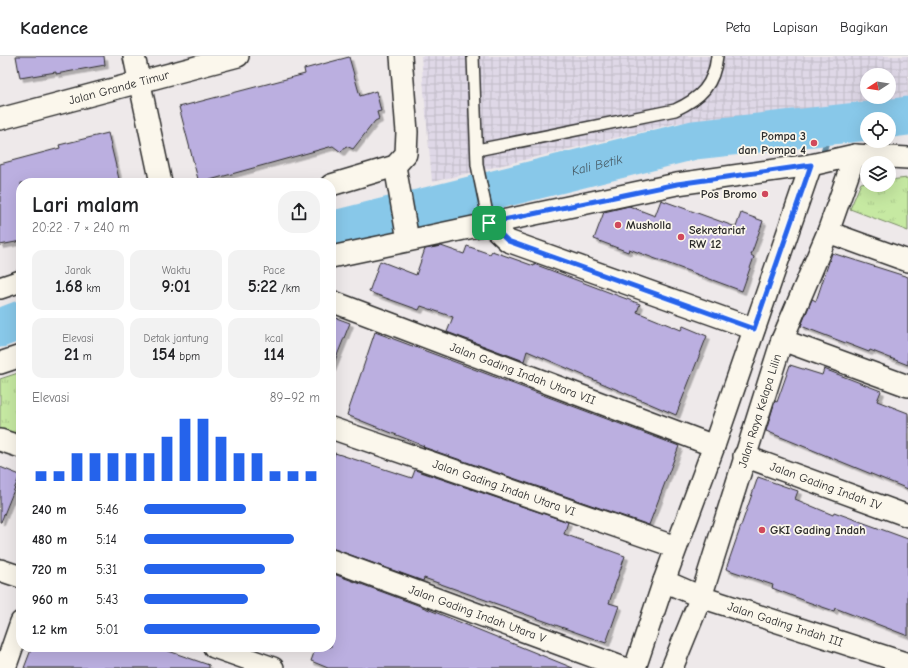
<!DOCTYPE html>
<html lang="id">
<head>
<meta charset="utf-8">
<style>
  :root { --surface:#fff; --page:#f2f2f2; --text:#202124; --muted:#757577; --line:#e0e0e0; --accent:#2563eb }
  body { margin:0; font-family:"Comic Neue",sans-serif; background:var(--page); color:var(--text); height:100vh; display:flex; flex-direction:column; font-size:15px; white-space:nowrap }
  * { box-sizing:border-box; margin:0 }
  p { font-size:13px; color:var(--muted) }
  .icon { flex:none; width:22px; height:22px; fill:none; stroke:currentColor; stroke-width:2; stroke-linecap:round; stroke-linejoin:round }
  .map { position:relative; flex:1; overflow:hidden }
  .panel { position:absolute; left:16px; top:122px; width:320px; height:474px; display:flex; flex-direction:column; background:var(--surface); border-radius:16px; box-shadow:0 4px 16px #0002 }
  .panel>* { flex:none }
  .needle { width:26px; rotate:258deg }
  .buttons { position:absolute; left:860px; top:12px; display:grid; gap:8px }
  .buttons a { display:grid; place-items:center; width:36px; height:36px; border-radius:50%; background:var(--surface); box-shadow:0 4px 16px #0002; font-size:20px }
  .pin { position:absolute; display:grid; place-items:center; width:34px; height:34px; color:#fff; margin:-17px; border-radius:8px; box-shadow:0 2px 6px #0006 }
  .round { display:grid; place-items:center; flex:none; width:42px; height:42px; border-radius:16px; background:var(--page) }
  .head { display:flex; align-items:center; justify-content:space-between; height:68px; padding:0 16px }
  h1 { font-size:22px; font-weight:600; line-height:30px }
  .metrics { display:grid; grid-template-columns:repeat(3,1fr); gap:6px; height:68px; padding:4px 16px }
  .metrics div { display:grid; align-content:center; border-radius:10px; background:var(--page); text-align:center }
  .metrics b { font-size:17px; font-weight:600 }
  .metrics small { font-size:11px; font-weight:400 }
  .metrics p { font-size:11px }
  .chart { height:112px; padding:8px 16px }
  .chart p { display:flex; justify-content:space-between }
  .chart svg { width:100%; height:72px; margin-top:4px; stroke:var(--accent); stroke-width:6 }
  ul { padding:0 16px; list-style:none; font-size:13px }
  li { display:grid; grid-template-columns:64px 48px 1fr; align-items:center; height:30px }
  li i { height:10px; border-radius:5px; background:var(--accent) }
  header { display:flex; align-items:center; gap:24px; box-sizing:border-box; height:56px; padding:0 20px; background:var(--surface); border-bottom:1px solid var(--line) }
  header strong { font-size:19px }
  nav { display:flex; gap:22px; margin-inline-start:auto; font-size:14px }
  .map>svg:first-child { display:block }
  .industrial { fill:url(#industrial-grid); fill-rule:evenodd }
  .park { fill:url(#park-tufts); stroke:#788a66 }
  .lines { fill:none; stroke-linecap:round; stroke-linejoin:round }
  .stream { stroke:#63899d; stroke-width:6 }
  .river { stroke:#88c8e9; stroke-width:39 }
  .building { fill:#bbafe0; stroke:#2b2b2b; filter:url(#shadow) }
  .service-casing { stroke:#2b2b2b; stroke-width:14 }
  .minor-casing { stroke:#2b2b2b; stroke-width:24 }
  .service { stroke:#fbf7ec; stroke-width:11 }
  .minor { stroke:#fbf7ec; stroke-width:21 }
  .route-casing { stroke:#fff; stroke-width:8 }
  .route { stroke:#2563eb; stroke-width:5 }
  .poi-dot { fill:#d1495b; stroke:#fbf7ec; stroke-width:1.5 }
  .labels { text-anchor:middle; stroke-width:3.5; stroke-linejoin:round; paint-order:stroke }
  .street-label { font-size:12px; fill:#2b2b2b; stroke:#fbf7ec }
  .poi-label { font-size:12px; font-weight:bold; fill:#2b2b2b; stroke:#fbf7ec; text-anchor:start }
  .water-label { font-size:13px; font-style:italic; fill:#475a64; stroke:#fbf7ec }
</style>
</head>
<body>
<header>
<strong>Kadence</strong>
<nav><a>Peta</a><a>Lapisan</a><a>Bagikan</a></nav>
</header>
<div class="map">
<svg width="908" height="612" viewBox="0 0 908 612">
  <defs>
    <pattern id="industrial-grid" width="8" height="8" patternUnits="userSpaceOnUse"><rect width="8" height="8" fill="#dfd8e7"/><path d="M0 4h8M4 0v8" fill="none" stroke="#c0bac6"/></pattern>
    <pattern id="park-tufts" width="24" height="20" patternUnits="userSpaceOnUse"><rect width="24" height="20" fill="#c6e9a2"/><path d="M3 7l-1-3M5 7V3M7 7l1-3M15 17l-1-3M17 17v-4M19 17l1-3" fill="none" stroke="#aac88c"/></pattern>
    <filter id="shadow"><feDropShadow dx="3.5" dy="3.5" stdDeviation="0" flood-color="#0004"/></filter>
  </defs>
  <rect width="100%" height="100%" fill="#eee9ea"/>
  <filter id="ink" filterUnits="userSpaceOnUse"><feTurbulence type="fractalNoise" baseFrequency=".025" numOctaves="2"/><feDisplacementMap in="SourceGraphic" scale="8" xChannelSelector="R" yChannelSelector="G"/><feConvolveMatrix kernelMatrix="1 2 1 2 8 2 1 2 1" color-interpolation-filters="sRGB"/></filter>
  <g filter="url(#ink)">
    <path class="industrial" d="M421,0h487v54l-231,13 -245,59zM867,19h22v22h-22z"/>
    <path class="park" d="M908,122v53l-58,-22 11,-26 6,-1v3h22v-5z
      M21,316v71l-21,-8v-56z"/>
    <g class="lines">
      <path class="stream" d="M821,103l11,-34"/>
      <g class="river">
        <path d="M885,63l23,-3"/>
        <path id="s1" d="M331,175l363,-91 173,-19"/>
        <path d="M0,272l21,-8"/>
      </g>
    </g>
    <path class="building" d="M16,0h88l1,9 -49,9v-2l-36,6z
      M349,1l11,39 16,-5 5,20 -4,1 2,7 -4,2 -22,28 -7,-3 -5,6 -8,-6 -134,37 -20,-76 126,-33 -1,-5z
      M108,77l12,50h-99v58l-21,4v-81l60,-16 -1,-3z
      M661,144l75,27 5,-14 22,8 -12,34 3,2 -12,34 -113,-42 -1,3 -34,-13 10,-27 25,-6 26,10z
      M441,190l23,8 3,-8 23,8 2,-3 42,15v-2l106,40 -3,8 44,18 2,-4 24,10 -31,79 -149,-64 -3,10 -77,-29 6,-15 -32,-11 -2,4 -50,-18 11,-31 36,14 9,-26z
      M832,197l76,24v88l-38,-15 -1,2 -68,-26 11,-27 4,2z
      M331,260l19,7 -18,45h-1z
      M375,276l304,114 -30,79 -226,-78 1,-1 -77,-31z
      M790,309l32,10 2,-6 57,22 -4,10 31,12v76l-142,-58 9,-30 2,1z
      M335,397l77,25 3,-8 153,52 -4,12 61,22 -16,47 10,3 -13,37 -182,-65 -1,3 -92,-33v-83z
      M0,411l20,8 -19,47h-1z
      M758,421l40,14 -3,8 38,16 1,-3 74,27v97l-73,-28 -1,3 -26,-9 -36,-14 1,-3 -47,-16z
      M331,517l84,31 158,64h-245l-17,-7 5,-14h15z
      M32,591h125l52,18v3h-185z"/>
    <g class="lines">
      <defs>
        <path id="service" d="M473,0l4,109 12,58
          M477,94l198,-40c26,-12 39,-25 42,-54"/>
        <g id="minor">
          <path d="M134,0l27,127"/>
          <path id="s2" d="M0,63l238,-63"/>
          <path d="M395,110l13,74"/>
          <path d="M331,129l64,-19 11,-12 1,-22 -6,-76"/>
          <path d="M489,167l19,18 246,88"/>
          <path d="M828,176l80,29"/>
          <path d="M331,201l346,-73 134,-19 44,-10 53,3"/>
          <path d="M0,232l21,-7"/>
          <path id="s3" d="M331,245l383,145"/>
          <path d="M782,284l126,46"/>
          <path d="M0,307l21,-7"/>
          <path id="s4" d="M331,372l345,119"/>
          <path d="M0,384l21,7"/>
          <path id="s5" d="M744,400l164,60"/>
          <path id="s6" d="M331,504l293,108"/>
          <path d="M0,514l21,7"/>
          <path id="s7" d="M664,525l37,16 207,67"/>
          <path d="M214,591l59,21"/>
          <path d="M5,612l16,-46"/>
          <path d="M635,612l29,-87 50,-135 97,-281"/>
          <path id="s8" d="M672,612l29,-71 81,-257 46,-108 27,-77"/>
        </g>
      </defs>
      <use href="#service" class="service-casing"/>
      <use href="#minor" class="minor-casing"/>
      <use href="#service" class="service"/>
      <use href="#minor" class="minor"/>
    </g>
  </g>
  <g class="lines" filter="url(#ink)">
    <defs>
      <path id="route" d="M811,109l-57,164 -246,-88 -19,-18 188,-39z"/>
    </defs>
    <use href="#route" class="route-casing"/>
    <use href="#route" class="route"/>
  </g>
  <g class="poi-dot">
    <circle cx="814" cy="87" r="4"/>
    <circle cx="765" cy="138" r="4"/>
    <circle cx="618" cy="169" r="4"/>
    <circle cx="681" cy="181" r="4"/>
    <circle cx="762" cy="474" r="4"/>
  </g>
  <g class="labels">
    <g class="street-label">
      <text dy="4" stroke="none"><textPath href="#s2" startOffset="123">Jalan Grande Timur</textPath></text>
      <text dy="4" stroke="none"><textPath href="#s3" startOffset="205">Jalan Gading Indah Utara VII</textPath></text>
      <text dy="4" stroke="none"><textPath href="#s8" startOffset="272">Jalan Raya Kelapa Lilin</textPath></text>
      <text dy="4" stroke="none"><textPath href="#s5" startOffset="87">Jalan Gading Indah IV</textPath></text>
      <text dy="4" stroke="none"><textPath href="#s4" startOffset="183">Jalan Gading Indah Utara VI</textPath></text>
      <text dy="4" stroke="none"><textPath href="#s6" startOffset="156">Jalan Gading Indah Utara V</textPath></text>
      <text dy="4" stroke="none"><textPath href="#s7" startOffset="129">Jalan Gading Indah III</textPath></text>
    </g>
    <g class="poi-label">
      <text x="806" y="84" text-anchor="end">Pompa 3<tspan x="806" dy="14">dan Pompa 4</tspan></text>
      <text x="757" y="142" text-anchor="end">Pos Bromo</text>
      <text x="626" y="173">Musholla</text>
      <text x="689" y="178">Sekretariat<tspan x="689" dy="14">RW 12</tspan></text>
      <text x="770" y="478">GKI Gading Indah</text>
    </g>
    <g class="water-label">
      <text dy="5" stroke="none"><textPath href="#s1" startOffset="274">Kali Betik</textPath></text>
    </g>
  </g>
</svg>
<div class="buttons">
<a><svg class="needle" viewBox="-14 -14 28 28"><path d="M0-13l5 13h-10z" fill="#e53935"/><path d="M0 13l5-13h-10z" fill="#757577"/></svg></a>
<a><svg class="icon" aria-label="locate" viewBox="0 0 24 24"><circle cx="12" cy="12" r="6"/><path d="M12 2v4M12 18v4M2 12h4M18 12h4"/></svg></a>
<a><svg class="icon" aria-label="layers" viewBox="0 0 24 24"><path d="M12 4l9 5-9 5-9-5zM3 14l9 5 9-5"/></svg></a>
</div>
<div class="pin" style="left:489px;top:167px;background:#1e9e55"><svg class="icon" aria-label="arrive" viewBox="0 0 24 24"><path d="M6 21V4h12l-3 4 3 4H6"/></svg></div>
<section class="panel">
<div class="head"><div><h1>Lari malam</h1><p>20:22 · 7 × 240 m</p></div><a class="round"><svg class="icon" aria-label="share" viewBox="0 0 24 24"><path d="M12 15V3M7 8l5-5 5 5M5 13v7h14v-7"/></svg></a></div>
<div class="metrics">
<div><p>Jarak</p><b>1.68<small> km</small></b></div>
<div><p>Waktu</p><b>9:01</b></div>
<div><p>Pace</p><b>5:22<small> /km</small></b></div>
</div>
<div class="metrics">
<div><p>Elevasi</p><b>21<small> m</small></b></div>
<div><p>Detak jantung</p><b>154<small> bpm</small></b></div>
<div><p>kcal</p><b>114</b></div>
</div>
<div class="chart"><p><span>Elevasi</span>89–92 m</p>
<svg viewBox="0 0 160 44" preserveAspectRatio="none"><path d="M5 44V38M15 44V38M25 44V27M35 44V27M45 44V27M55 44V27M65 44V27M75 44V17M85 44V6M95 44V6M105 44V17M115 44V27M125 44V27M135 44V38M145 44V38M155 44V38"/></svg>
</div>
<ul>
<li><b>240 m</b>5:46<i style="width:58%"></i></li>
<li><b>480 m</b>5:14<i style="width:85%"></i></li>
<li><b>720 m</b>5:31<i style="width:69%"></i></li>
<li><b>960 m</b>5:43<i style="width:59%"></i></li>
<li><b>1.2 km</b>5:01<i style="width:100%"></i></li>
</ul>
</section>
</div>
</body>
</html>
